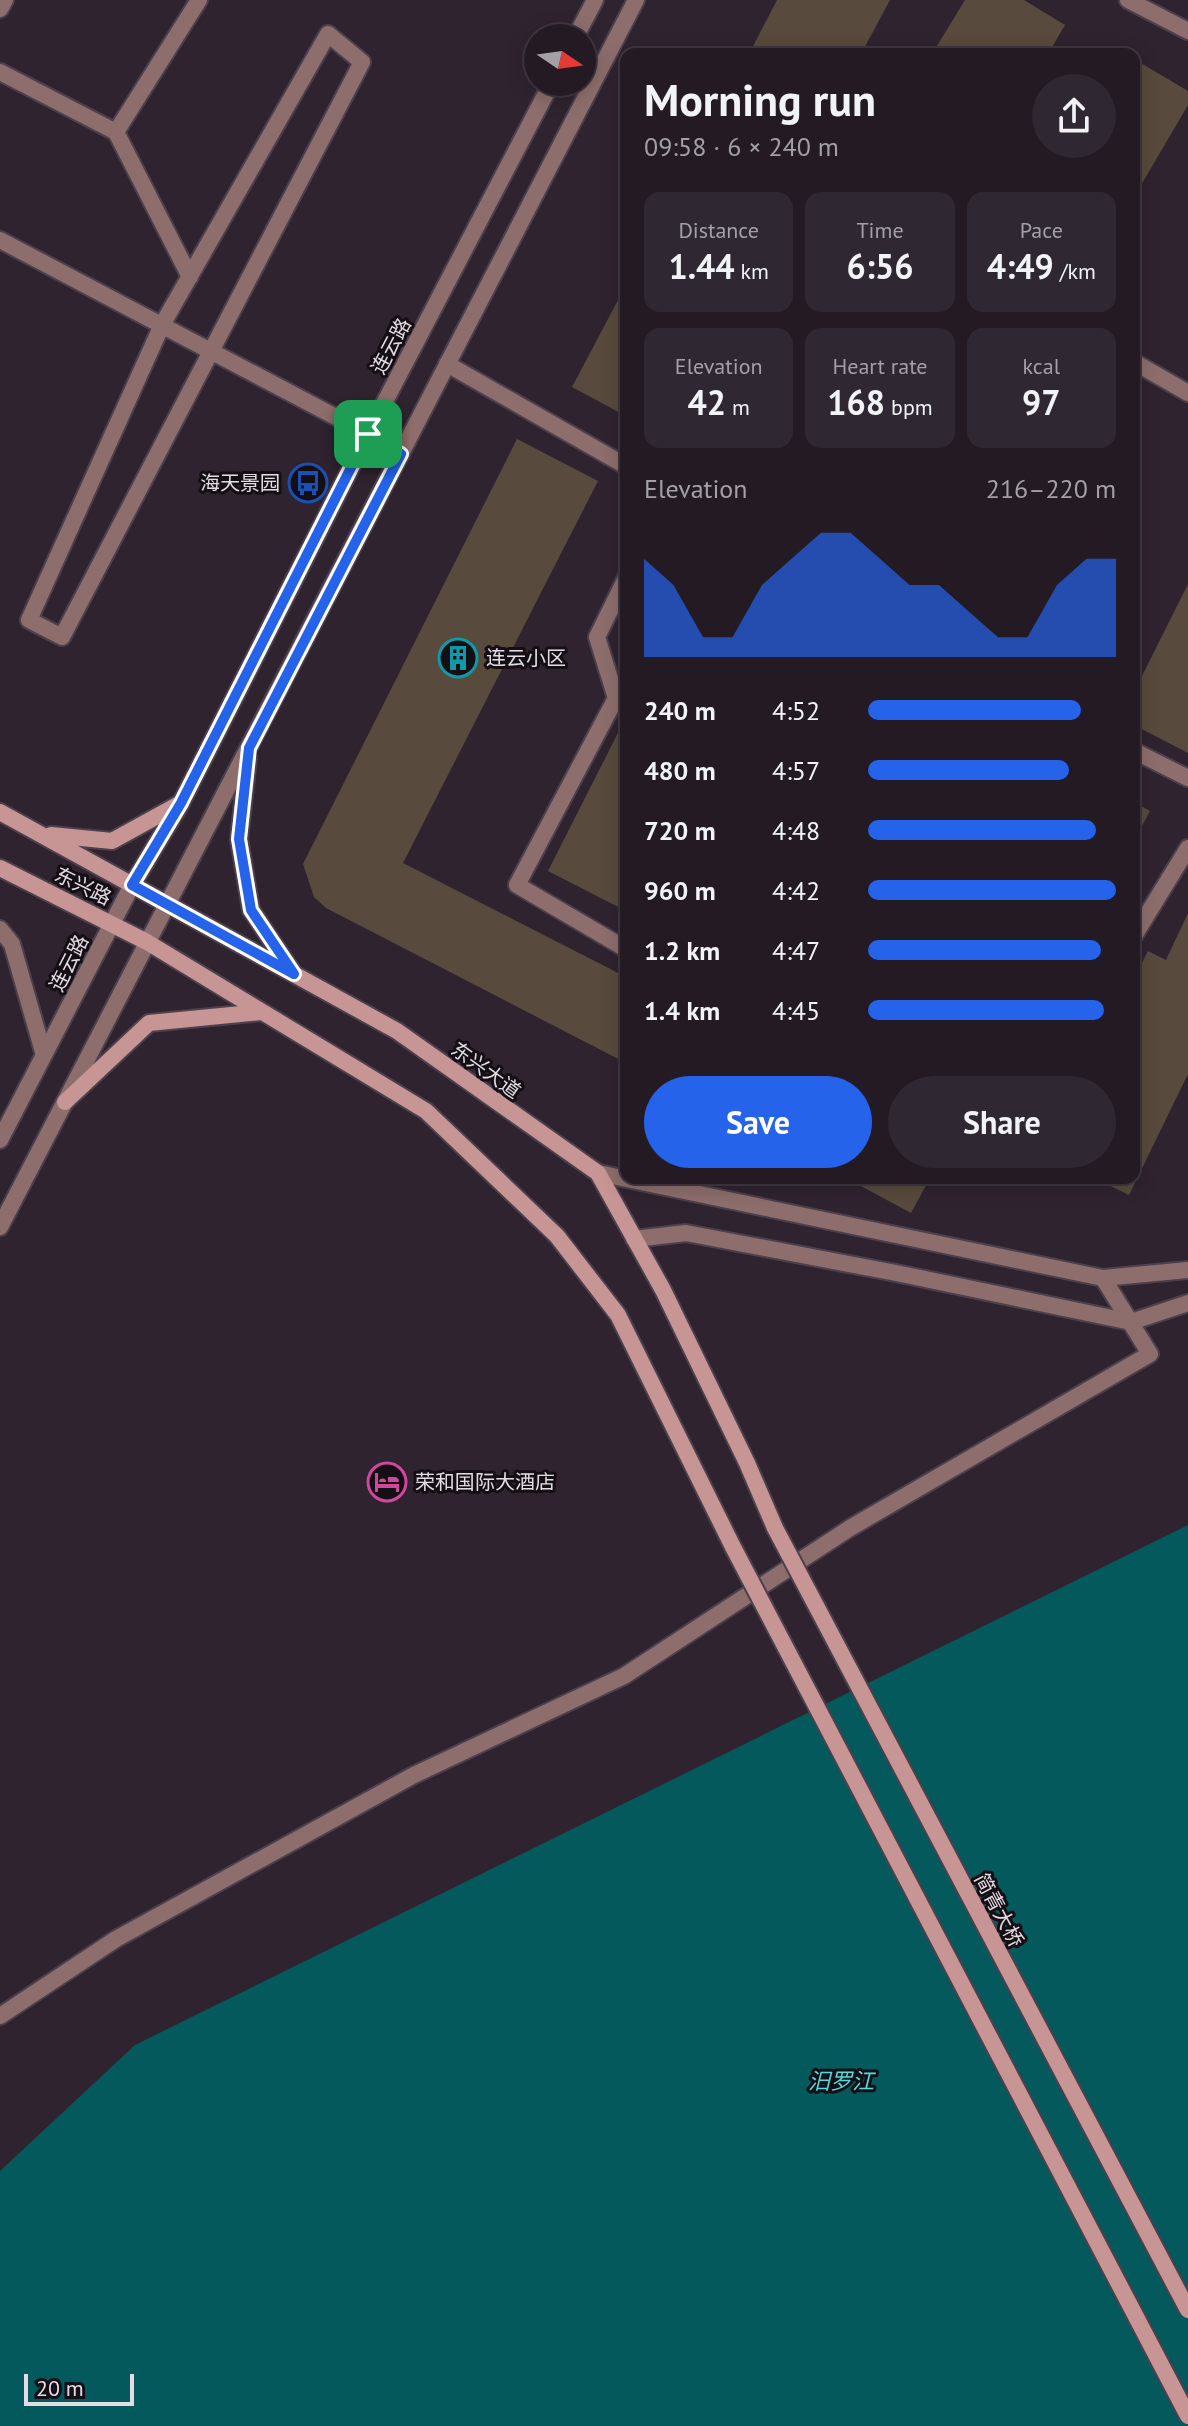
<!DOCTYPE html>
<html lang="en">
<head>
<meta charset="utf-8">
<style>
  :root { --surface:#231a24; --page:#2f2731; --text:#f1f3f6; --muted:#a3a1a6; --line:#403841; --accent:#2563eb }
  body { margin:0; font-family:"PT Sans","Noto Sans SC",sans-serif; background:var(--page); color:var(--text); height:100vh; display:flex; flex-direction:column; font-size:30px; white-space:nowrap }
  * { box-sizing:border-box; margin:0 }
  p { font-size:26px; color:var(--muted) }
  .icon { flex:none; width:44px; height:44px; fill:none; stroke:currentColor; stroke-width:2; stroke-linecap:round; stroke-linejoin:round }
  .map { position:relative; flex:1; overflow:hidden }
  .details { position:absolute; left:620px; top:48px; width:520px; height:1136px; display:flex; flex-direction:column; background:var(--surface); border-radius:16px; box-shadow:0 4px 20px #0003,0 0 0 2px var(--line) }
  .details>* { flex:none }
  .needle { width:52px; rotate:103deg }
  .tools { position:absolute; left:524px; top:24px; display:grid; gap:16px }
  .tools a { display:grid; place-items:center; width:72px; height:72px; border-radius:50%; background:var(--surface); box-shadow:0 4px 20px #0003,0 0 0 2px var(--line); font-size:40px }
  .scale { position:absolute; left:24px; bottom:20px; width:110px; box-sizing:border-box; padding-left:8px; border:4px solid #e4dbe4; border-top:0; font-size:22px; line-height:28px; white-space:nowrap; color:#e4dbe4; -webkit-text-stroke:6px #140f14; paint-order:stroke }
  .pin { position:absolute; display:grid; place-items:center; width:68px; height:68px; color:#fff; margin:-34px; border-radius:16px; box-shadow:0 4px 12px #0006 }
  .round { display:grid; place-items:center; flex:none; width:84px; height:84px; border-radius:42px; background:var(--page) }
  .headline { display:flex; align-items:center; justify-content:space-between; height:136px; padding:0 24px }
  h1 { font-size:44px; font-weight:800; line-height:60px }
  .stats { display:grid; grid-template-columns:repeat(3,1fr); gap:12px; height:136px; padding:8px 24px }
  .stats div { display:grid; align-content:center; border-radius:16px; background:var(--page); text-align:center }
  .stats b { font-size:34px; font-weight:800 }
  .stats small { font-size:22px; font-weight:400 }
  .stats p { font-size:22px }
  .chart { height:224px; padding:16px 24px }
  .chart p { display:flex; justify-content:space-between }
  .chart svg { width:100%; height:144px; margin-top:8px; fill:var(--accent); opacity:.7 }
  .cta { display:flex; gap:16px; margin-top:auto; padding:16px 24px }
  .cta a { flex:1; height:92px; border-radius:48px; background:var(--accent); color:#fff; font-size:32px; font-weight:800; line-height:92px; text-align:center }
  .cta a+a { background:var(--page); color:var(--text) }
  ul { padding:0 24px; list-style:none; font-size:26px }
  li { display:grid; grid-template-columns:128px 96px 1fr; align-items:center; height:60px }
  li i { height:20px; border-radius:10px; background:var(--accent) }
  .map>svg:first-child { display:block }
  .water { fill:#03595b }
  .building { fill:#584b3d }
  .lines { fill:none; stroke-linecap:round; stroke-linejoin:round }
  .minor-casing { stroke:#4c404d; stroke-width:20 }
  .tertiary-casing { stroke:#4c404d; stroke-width:20 }
  .secondary-casing { stroke:#4c404d; stroke-width:20 }
  .minor { stroke:#8d6e6c; stroke-width:16 }
  .tertiary { stroke:#8d6e6c; stroke-width:16 }
  .secondary { stroke:#c79593; stroke-width:16 }
  .secondary-bridge-casing { stroke:#4c404d; stroke-width:20; stroke-linecap:butt }
  .secondary-bridge { stroke:#c79593; stroke-width:16 }
  .route-casing { stroke:#fff; stroke-width:16 }
  .route { stroke:#2563eb; stroke-width:10 }
  .labels { text-anchor:middle; stroke-width:6; stroke-linejoin:round; paint-order:stroke }
  .street-label { font-size:20px; fill:#e4dbe4; stroke:#140f14 }
  .poi-label { font-size:20px; fill:#e4dbe4; stroke:#140f14; text-anchor:start }
  .water-label { font-size:22px; font-style:italic; fill:#4ddbde; stroke:#140f14 }
</style>
</head>
<body>
<div class="map">
<svg width="1188" height="2426" viewBox="0 0 1188 2426">
  <rect width="100%" height="100%" fill="#2f2330"/>
  <path class="water" d="M1188,1525v901h-1188v-255l135,-126z"/>
  <path class="building" d="M777,0h113l-29,54h-112z
    M965,0h59l41,25 -17,29h-116z
    M1134,59l54,32v14l-54,92z
    M626,285v131l-54,-29z
    M517,439l81,42 -195,382 223,114v86l-300,-155 -12,-11 -11,-33z
    M1188,584v169l-54,-28v-33z
    M626,717v194l-78,-40z
    M1134,802l16,9 -16,30z
    M1188,913v161l-59,121 -35,-17h40v-200l14,-27 18,9z
    M846,1178h84l-19,35z"/>
  <g class="lines">
    <defs>
      <path id="minor" d="M1128,0l60,31
        M0,9l5,-9
        M328,34l34,28 -300,575 -33,-17 133,-295z
        M0,72l116,60 74,145
        M116,132l83,-132
        M0,240l368,194 33,20
        M1134,362l54,31
        M447,364l179,102
        M626,578l-29,59 19,61 -99,187 109,64
        M1134,751l54,27
        M1134,936l54,-88
        M0,2016l116,-77 298,-164 210,-99 226,-148 300,-174 -47,-76"/>
      <path id="tertiary" d="M575,38l20,-38
        M248,758l-9,81 12,71 43,64
        M0,929l12,15 32,111
        M0,1140l132,-255 49,-82 187,-369 184,-352
        M598,1173l505,105 85,-8
        M0,1227l636,-1227
        M634,1239l52,-6 210,40 235,49 57,-19"/>
      <path id="secondary" d="M0,812l397,219 201,142 65,117 84,173 28,65
        M51,835l61,6 69,-38
        M0,868l147,74 279,169 131,125 61,79 115,232
        M65,1102l84,-79 113,-11"/>
    </defs>
    <use href="#minor" class="minor-casing"/>
    <use href="#tertiary" class="tertiary-casing"/>
    <use href="#secondary" class="secondary-casing"/>
    <use href="#minor" class="minor"/>
    <use href="#tertiary" class="tertiary"/>
    <use href="#secondary" class="secondary"/>
    <defs>
      <path id="secondary-bridge" d="M775,1528l413,782
        M733,1547l455,869"/>
    </defs>
    <use href="#secondary-bridge" class="secondary-bridge-casing"/>
    <use href="#secondary-bridge" class="secondary-bridge"/>
  </g>
  <g class="lines">
    <defs>
      <path id="route" d="M368,434l33,20 -152,294 -10,91 12,71 43,64 -162,-89 49,-82z"/>
    </defs>
    <use href="#route" class="route-casing"/>
    <use href="#route" class="route"/>
  </g>
  <defs>
    <symbol id="bus-ring" viewBox="-11 -11 22 22"><circle r="9.5" fill="#140f14" stroke="#1a4fb4" stroke-width="1.5"/><path d="M-5-6H5V4H4V6H2V4H-2V6H-4V4H-5ZM-3.5-4V0h7V-4ZM-3.5 1.2v1.5H-2V1.2ZM2 1.2v1.5H3.5V1.2Z" fill="#1a4fb4"/></symbol>
    <symbol id="building-ring" viewBox="-11 -11 22 22"><circle r="9.5" fill="#140f14" stroke="#0f9aa8" stroke-width="1.5"/><path d="M-4-6H4V6H1V3H-1V6H-4ZM-2.5-4.3h1.7v1.8h-1.7ZM.8-4.3h1.7v1.8H.8ZM-2.5-1h1.7V.8h-1.7ZM.8-1h1.7V.8H.8Z" fill="#0f9aa8"/></symbol>
    <symbol id="hotel-ring" viewBox="-11 -11 22 22"><circle r="9.5" fill="#140f14" stroke="#d1479c" stroke-width="1.5"/><path d="M-6-4.5h1.5V1H6V5H4.5V3h-9V5H-6ZM-4 0a1.8 1.8 0 1 1 3.6 0ZM.5 0V-2.5h3Q6-2.5 6 0Z" fill="#d1479c"/></symbol>
  </defs>
  <g fill-rule="evenodd">
    <use href="#bus-ring" x="286" y="461" width="44" height="44"/>
    <use href="#building-ring" x="436" y="636" width="44" height="44"/>
    <use href="#hotel-ring" x="365" y="1460" width="44" height="44"/>
  </g>
  <g class="labels">
    <g class="street-label">
      <text transform="translate(391 346) rotate(-62)" y="7">连云路</text>
      <text transform="translate(83 886) rotate(26)" y="7">东兴路</text>
      <text transform="translate(69 963) rotate(-63)" y="7">连云路</text>
      <text transform="translate(486 1070) rotate(36)" y="7">东兴大道</text>
      <text transform="translate(999 1910) rotate(62)" y="7">简青大桥</text>
    </g>
    <g class="poi-label">
      <text x="280" y="490" text-anchor="end">海天景园</text>
      <text x="486" y="665">连云小区</text>
      <text x="415" y="1489">荣和国际大酒店</text>
    </g>
    <g class="water-label">
      <text x="841" y="2089">汨罗江</text>
    </g>
  </g>
</svg>
<div class="tools">
<a><svg class="needle" viewBox="-14 -14 28 28"><path d="M0-13l5 13h-10z" fill="#e53935"/><path d="M0 13l5-13h-10z" fill="#a3a1a6"/></svg></a>
</div>
<div class="scale">20 m</div>
<div class="pin" style="left:368px;top:434px;background:#1e9e55"><svg class="icon" aria-label="arrive" viewBox="0 0 24 24"><path d="M6 21V4h12l-3 4 3 4H6"/></svg></div>
<section class="details">
<div class="headline"><div><h1>Morning run</h1><p>09:58 · 6 × 240 m</p></div><a class="round"><svg class="icon" aria-label="share" viewBox="0 0 24 24"><path d="M12 15V3M7 8l5-5 5 5M5 13v7h14v-7"/></svg></a></div>
<div class="stats">
<div><p>Distance</p><b>1.44<small> km</small></b></div>
<div><p>Time</p><b>6:56</b></div>
<div><p>Pace</p><b>4:49<small> /km</small></b></div>
</div>
<div class="stats">
<div><p>Elevation</p><b>42<small> m</small></b></div>
<div><p>Heart rate</p><b>168<small> bpm</small></b></div>
<div><p>kcal</p><b>97</b></div>
</div>
<div class="chart"><p><span>Elevation</span>216–220 m</p>
<svg viewBox="0 0 160 44" preserveAspectRatio="none"><path d="M0 44V14L10 22L20 38L30 38L40 22L50 14L60 6L70 6L80 14L90 22L100 22L110 30L120 38L130 38L140 22L150 14L160 14V44z"/></svg>
</div>
<ul>
<li><b>240 m</b>4:52<i style="width:86%"></i></li>
<li><b>480 m</b>4:57<i style="width:81%"></i></li>
<li><b>720 m</b>4:48<i style="width:92%"></i></li>
<li><b>960 m</b>4:42<i style="width:100%"></i></li>
<li><b>1.2 km</b>4:47<i style="width:94%"></i></li>
<li><b>1.4 km</b>4:45<i style="width:95%"></i></li>
</ul>
<div class="cta"><a>Save</a><a>Share</a></div>
</section>
</div>
</body>
</html>
